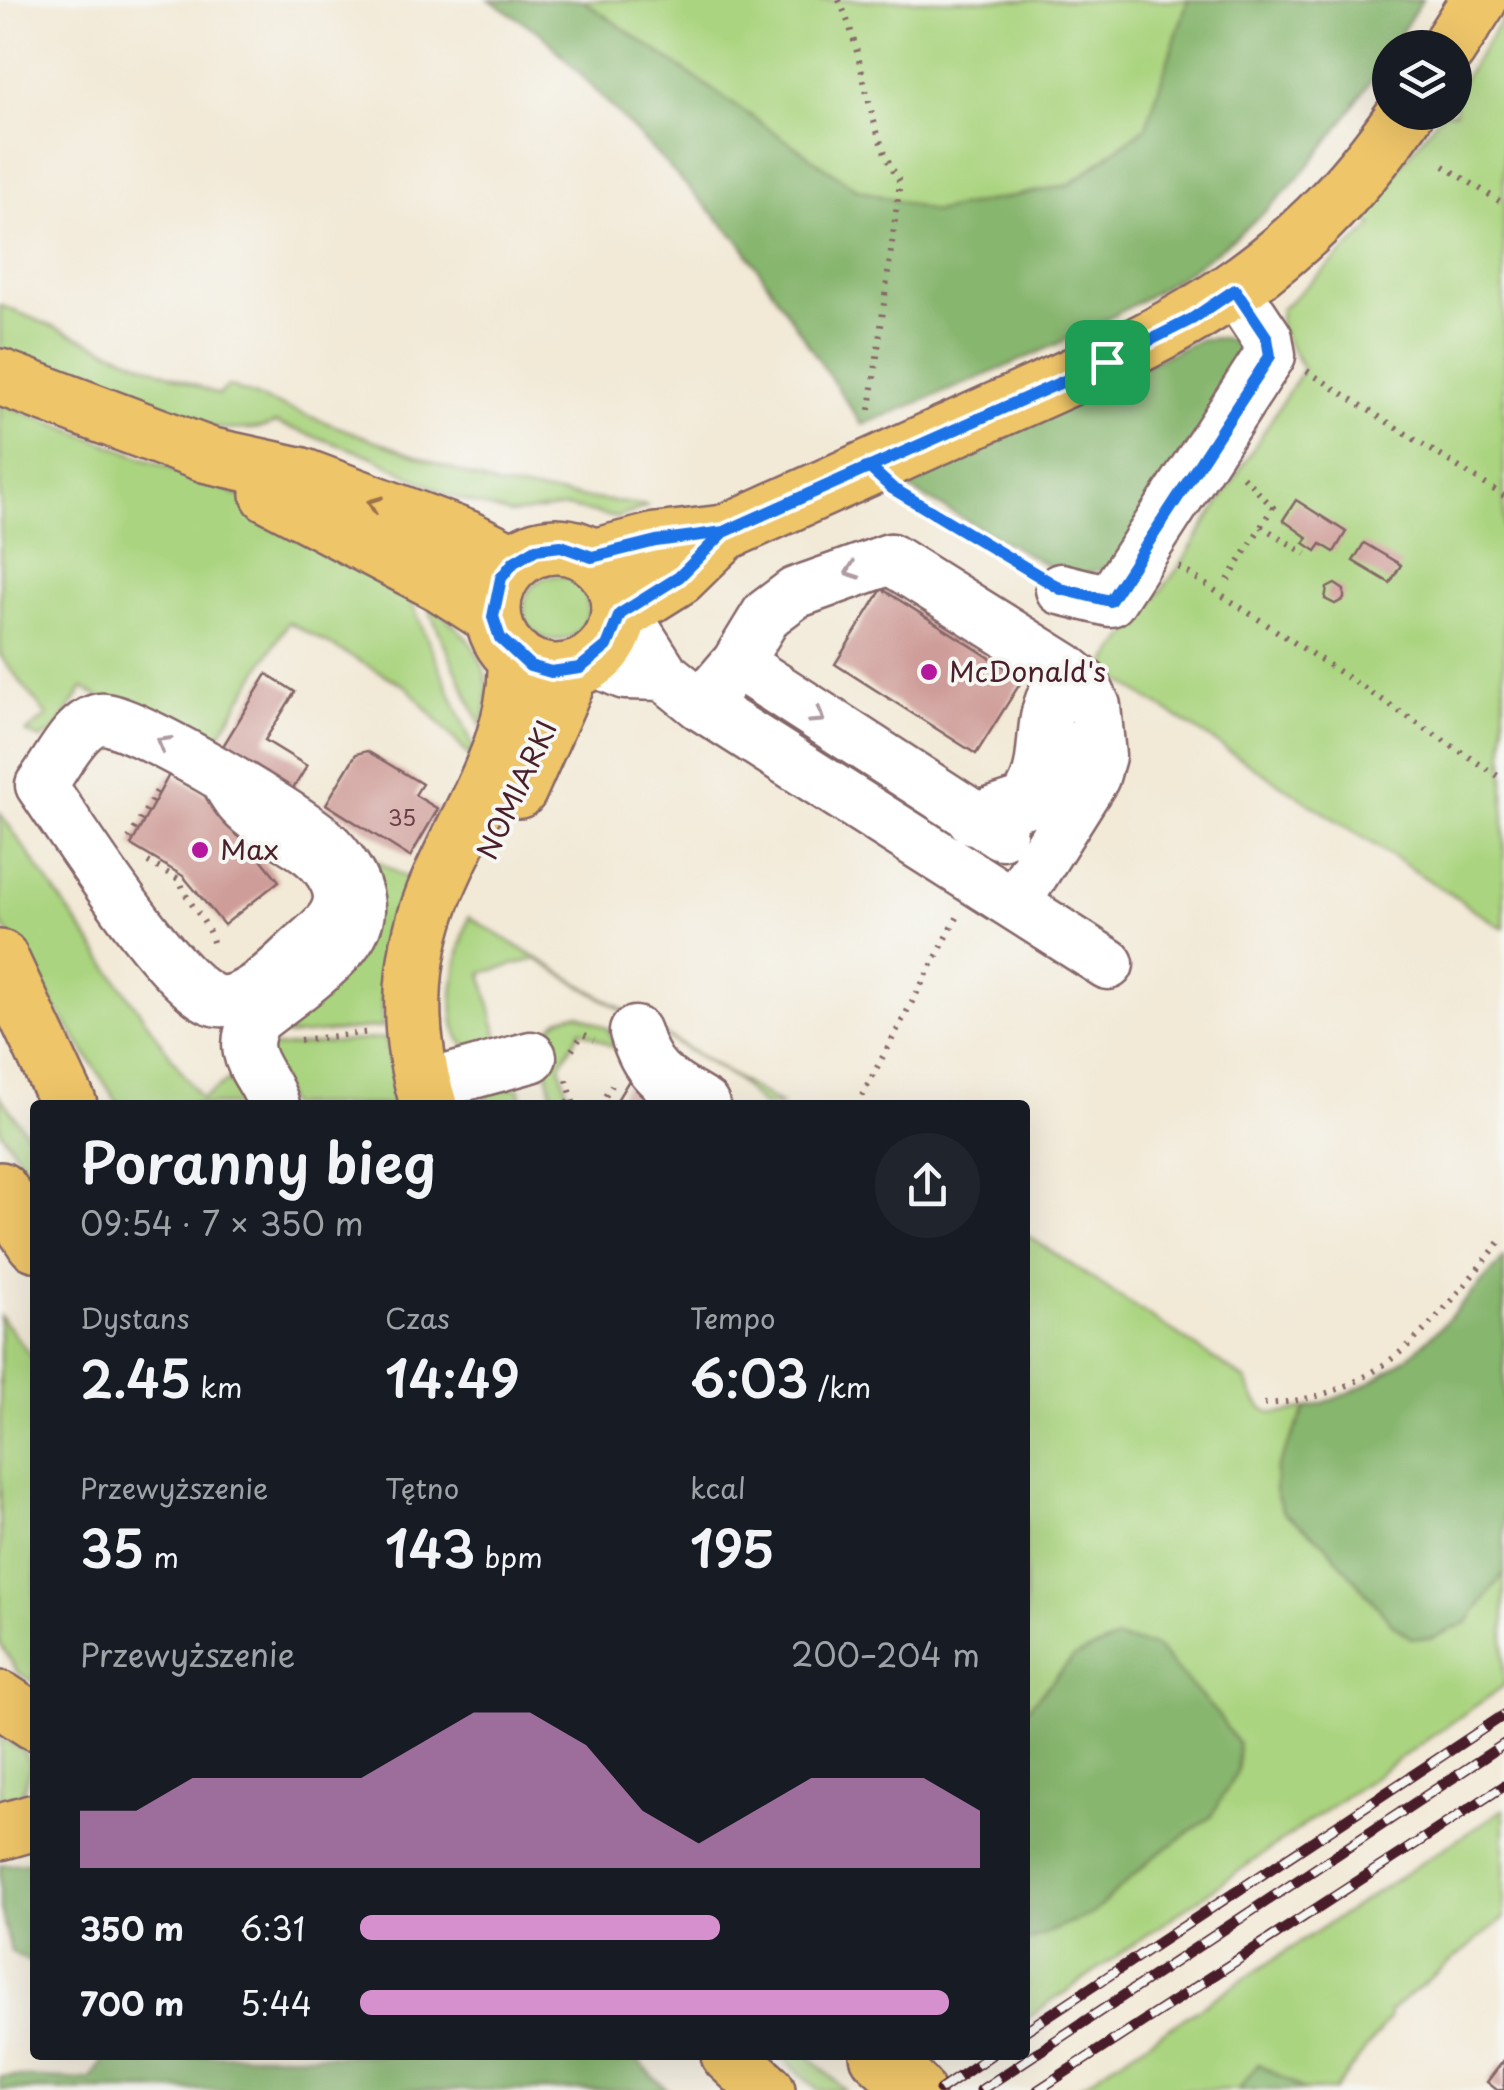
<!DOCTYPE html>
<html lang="pl">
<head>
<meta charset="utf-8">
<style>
  :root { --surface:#171b24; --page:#20242c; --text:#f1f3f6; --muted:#9ea1a6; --accent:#d690ce }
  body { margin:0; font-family:"Playpen Sans",sans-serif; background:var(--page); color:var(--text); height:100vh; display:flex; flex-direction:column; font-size:38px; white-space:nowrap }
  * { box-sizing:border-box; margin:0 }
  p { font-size:32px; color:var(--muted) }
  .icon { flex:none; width:55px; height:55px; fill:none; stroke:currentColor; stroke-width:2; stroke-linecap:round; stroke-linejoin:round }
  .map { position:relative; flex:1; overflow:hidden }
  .side { position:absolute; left:30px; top:1100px; width:1000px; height:960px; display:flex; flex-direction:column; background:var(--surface); border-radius:10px; box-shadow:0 10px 40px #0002 }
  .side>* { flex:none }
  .controls { position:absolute; left:1372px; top:30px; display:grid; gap:20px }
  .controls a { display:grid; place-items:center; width:100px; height:100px; border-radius:50%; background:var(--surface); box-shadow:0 10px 40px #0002; font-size:50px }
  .pin { position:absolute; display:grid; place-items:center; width:85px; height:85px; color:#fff; margin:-42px; border-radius:20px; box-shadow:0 5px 15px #0006 }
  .round { display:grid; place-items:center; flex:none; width:105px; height:105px; border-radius:52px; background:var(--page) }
  .summary { display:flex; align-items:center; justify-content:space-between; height:170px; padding:0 50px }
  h1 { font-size:55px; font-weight:600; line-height:75px }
  .figures { display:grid; grid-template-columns:repeat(3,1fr); gap:15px; height:170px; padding:10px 50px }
  .figures div { display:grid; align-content:center }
  .figures b { font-size:50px; font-weight:600 }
  .figures small { font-size:28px; font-weight:400 }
  .figures p { font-size:28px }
  .chart { height:280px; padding:20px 50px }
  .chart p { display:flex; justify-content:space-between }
  .chart svg { width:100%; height:180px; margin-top:10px; fill:var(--accent); opacity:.7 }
  ul { padding:0 50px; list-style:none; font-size:32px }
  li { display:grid; grid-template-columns:160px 120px 1fr; align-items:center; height:75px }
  li i { height:25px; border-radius:12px; background:var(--accent) }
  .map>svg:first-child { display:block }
  .green { fill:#aad47f; stroke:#7a7a55; stroke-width:2.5 }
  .forest { fill:#87b66e; stroke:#686a4c; stroke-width:2.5 }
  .building { fill:#cf9d99 }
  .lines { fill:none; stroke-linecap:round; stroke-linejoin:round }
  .minor-casing { stroke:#856667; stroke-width:55 }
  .major-casing { stroke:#856667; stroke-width:60 }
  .path { stroke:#856667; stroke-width:6; stroke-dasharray:2.5 8; stroke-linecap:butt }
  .minor { stroke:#fff; stroke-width:50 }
  .major { stroke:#eec569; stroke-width:55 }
  .rail-casing { stroke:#4a1f2b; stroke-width:11 }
  .rail { stroke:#f6f6f2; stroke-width:8; stroke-dasharray:22; stroke-linecap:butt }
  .oneway { stroke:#9c724a }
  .oneway2 { stroke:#ae9aa0 }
  .route-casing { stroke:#fff; stroke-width:20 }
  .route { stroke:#1a73e8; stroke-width:12 }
  .poi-dot { fill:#b5179e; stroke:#f6f6f2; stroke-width:4 }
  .labels { text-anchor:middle; stroke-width:8; stroke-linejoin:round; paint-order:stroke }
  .number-label { font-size:22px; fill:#6b3e46 }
  .poi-label { font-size:28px; fill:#4a1f2b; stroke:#f6f6f2; text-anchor:start }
  .street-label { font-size:28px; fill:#4a1f2b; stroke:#f6f6f2 }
</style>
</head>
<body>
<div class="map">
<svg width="1504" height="2090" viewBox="0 0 1504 2090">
  <rect width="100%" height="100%" fill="#f6f6f2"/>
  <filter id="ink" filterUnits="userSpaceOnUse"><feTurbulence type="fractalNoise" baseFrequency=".01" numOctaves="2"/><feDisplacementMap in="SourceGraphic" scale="20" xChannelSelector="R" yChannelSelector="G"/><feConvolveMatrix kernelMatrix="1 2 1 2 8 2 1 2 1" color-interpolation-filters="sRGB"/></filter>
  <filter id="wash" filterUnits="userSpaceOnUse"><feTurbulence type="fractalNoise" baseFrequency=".0048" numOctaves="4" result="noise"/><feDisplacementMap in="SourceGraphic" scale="40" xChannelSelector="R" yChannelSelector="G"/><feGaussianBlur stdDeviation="2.25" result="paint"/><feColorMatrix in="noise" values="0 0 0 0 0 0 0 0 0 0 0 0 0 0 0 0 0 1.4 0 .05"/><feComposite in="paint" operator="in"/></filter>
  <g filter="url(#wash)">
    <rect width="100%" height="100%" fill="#f2e9d6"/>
    <path class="green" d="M582,0h606l1,7 -43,120 -77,58 -135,27 -77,-22z
      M1504,16v913l-394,-255 -3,-12 72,-95 124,-198 -24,-42 2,-18 92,-83 -11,-12 80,-101 13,-1v-20z
      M0,305l219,90 9,-9 269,100 151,20 -31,12 -51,-11 -56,7 -60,-18 -79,-40 -95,-33c-59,28 -214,-43 -276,-65z
      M0,403l227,87 118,60 62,41 66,155 -3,11 -63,-70 -119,-65 -82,135 -123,-69 -28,43 -14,8 -15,-6 21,-17 -47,-61z
      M524 608a32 32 0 1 1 64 0a32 32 0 1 1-64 0Z
      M427,605c45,28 74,68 54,121z
      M0,813l201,286 28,-19 17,25h-127l-119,-184z
      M328,833l84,48c-22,48 -35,92 -29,146l-96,9 -10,-18 75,-63z
      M469,917l312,188h-19l-26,-26 -200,-120 -54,14 18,73c-10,2 -23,6 -32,1 -30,-17 -8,-103 1,-130z
      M579,1014l29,15 8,20 -35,-19 -21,35 8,32 -14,4c-8,-33 -24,-84 25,-87z
      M385,1038l15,67h-112l-22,-57z
      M510,1088l10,1 1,12 8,-1 2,5h-52l12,-13z
      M0,1096l35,49v35l-35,-50z
      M1025,1234l221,146c16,39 24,37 65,27 86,-21 135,-86 193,-149v428l-479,334z
      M0,1316l35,45v321l-17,-9 -18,-30z
      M0,1739l22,9 9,19 -10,29 -21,9z
      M1504,1809v109l-115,94 1,5 -55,73h-30l-46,-26 -21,26h-164z
      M781,2055h27l37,35h-28z"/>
    <path class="forest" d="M490,0h92l275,189 77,23 135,-27 77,-58 42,-127h234c-44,68 -88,145 -147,202 -117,111 -266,164 -413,223l-121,-182 -199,-209z
      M1222,338l26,8 -123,217 -55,15 -176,-98 307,-141z
      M1504,1258v315l-37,50 -37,16 -19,-1 -18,-13 -69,-82 -41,-31 -8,-21 1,-21 30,-62c93,-25 135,-81 198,-150z
      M1116,1639l39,7 62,68 21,30v26l-27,47 -61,43 -58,54 -67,28v-231l49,-54z
      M35,1862v103l-24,-13 -11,-46v-41z
      M108,2055h524l35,35h-667v-14l90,4z
      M1258,2064l47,26h-67z"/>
    <g id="blocks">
      <path class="building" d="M1296,500l50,32 -12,20 -13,-8 -5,7 -12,-8 4,-5 -25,-18z
        M1364,543l37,22 -11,18 -37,-22z
        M1335,584l9,6v9l-9,5 -10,-5 2,-11z
        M882,589l141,90 -47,75 -141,-90z
        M267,674l28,18 -30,48 42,26 -17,28 -70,-43z
        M367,751l55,33 -7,11 23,14 -28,48 -84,-53 30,-50z
        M170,773l100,59 -12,23 21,26 -55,44 -41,-49 -52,-31z
        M631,1077l47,28h-64z
        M1504,2060v30h-7l-10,-8z"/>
    </g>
  </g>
  <g filter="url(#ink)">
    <use href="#blocks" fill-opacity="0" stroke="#856667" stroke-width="2.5"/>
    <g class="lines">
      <defs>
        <path id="minor" d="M1061,589l49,12 160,-246 -3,-17 -32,-48
          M616,632l23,4 25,39 37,30 407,259
          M592,660l33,14 39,1
          M737,663l264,171
          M701,705l36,-42 30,-49 28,-21 95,-34 174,109 21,17 10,21 5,50 -6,21 -80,127
          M225,778c5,9 10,19 17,26 27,30 75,37 93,77 13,28 -9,47 -28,63 -22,19 -57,60 -88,57 -42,-4 -150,-176 -178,-216 16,-20 33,-61 59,-66 26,-5 194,97 220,120 19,17 40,45 39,72 -2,40 -73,83 -103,108 -22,38 8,53 18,86
          M1031,792c17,-29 7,-65 22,-96
          M973,819l81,-26 14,-24 2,-21
          M635,1032c13,44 31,50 69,73
          M451,1079l80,-22"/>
        <path id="major" d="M1448,48l31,-48
          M0,377l208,78 91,20 167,63 48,24
          M269,494l174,91 50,32
          M493 609a63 63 0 1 1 126 0a63 63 0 1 1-126 0Z
          M593,557l63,-16 68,-8c88,-40 176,-80 264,-119 182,-80 301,-131 418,-302
          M620,614l59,-37 45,-44
          M519,790l53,-120
          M0,958l69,147
          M429,1105c-23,-69 -22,-143 5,-211 31,-78 86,-149 82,-237
          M0,1190l35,53
          M0,1699l35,23
          M0,1832l35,-10
          M729,2055l38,35
          M878,2055l38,35"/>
      </defs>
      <use href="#minor" class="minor-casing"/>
      <use href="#major" class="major-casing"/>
      <path class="path" d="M839,0c28,60 26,128 61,182l-31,235
        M1444,166l60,38
        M1307,371l197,125
        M908,497l117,71
        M539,525l27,-4
        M1261,526l45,28
        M1179,567l325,213
        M1228,580l45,-73 -32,-32
        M129,839l29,-50
        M148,862l32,18c7,25 28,39 34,66
        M300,1040l72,-8
        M572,1050l11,-16 11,6
        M567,1080l7,25
        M556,1105l17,-4
        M600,1105l12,-20
        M857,1105l101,-189
        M1264,1404c121,-6 169,-82 240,-167"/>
      <use href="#minor" class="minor"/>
      <use href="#major" class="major"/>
      <defs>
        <path id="rail" d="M1025,2031l479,-316
          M940,2090l51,-35
          M981,2090l523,-346
          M1038,2090l466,-304"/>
      </defs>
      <use href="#rail" class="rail-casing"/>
      <use href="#rail" class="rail"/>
    </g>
    <defs><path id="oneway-chevron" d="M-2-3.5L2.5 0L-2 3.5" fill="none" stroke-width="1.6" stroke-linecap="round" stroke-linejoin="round" transform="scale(2.5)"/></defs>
    <use class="oneway" href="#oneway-chevron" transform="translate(374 504) rotate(-159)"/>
    <g class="oneway2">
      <use href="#oneway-chevron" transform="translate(852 571) rotate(160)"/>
      <use href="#oneway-chevron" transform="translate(818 717) rotate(33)"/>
      <use href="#oneway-chevron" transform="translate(163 743) rotate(-150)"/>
    </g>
  </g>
  <g class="lines" filter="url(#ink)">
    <defs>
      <path id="route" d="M1107,362l-383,170 -68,9 -64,16 -31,-11 -25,3 -22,13 -13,16 -8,39 7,21 30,28 21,6 29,-4 27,-22 13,-32 59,-37 45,-45 145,-65 23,21 169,101 49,12 160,-245 -3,-18 -32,-48 -43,29 -85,43"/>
    </defs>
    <use href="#route" class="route-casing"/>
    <use href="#route" class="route"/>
  </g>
  <g class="poi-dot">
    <circle cx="929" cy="672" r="10"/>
    <circle cx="200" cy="850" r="10"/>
  </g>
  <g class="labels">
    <g class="number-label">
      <text x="402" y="826">35</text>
    </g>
    <g class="poi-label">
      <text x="949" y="682">McDonald's</text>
      <text x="220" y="860">Max</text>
    </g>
    <g class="street-label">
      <text transform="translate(517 790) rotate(-65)" y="10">NOMIARKI</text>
    </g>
  </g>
</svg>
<div class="controls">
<a><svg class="icon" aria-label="layers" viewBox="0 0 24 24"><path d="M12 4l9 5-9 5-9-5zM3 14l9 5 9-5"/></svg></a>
</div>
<div class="pin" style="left:1107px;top:362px;background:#1e9e55"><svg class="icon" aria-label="arrive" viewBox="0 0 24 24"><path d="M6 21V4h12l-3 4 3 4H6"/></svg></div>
<section class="side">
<div class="summary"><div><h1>Poranny bieg</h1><p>09:54 · 7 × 350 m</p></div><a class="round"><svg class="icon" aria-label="share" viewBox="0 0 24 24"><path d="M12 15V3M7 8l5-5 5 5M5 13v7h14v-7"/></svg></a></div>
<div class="figures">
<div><p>Dystans</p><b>2.45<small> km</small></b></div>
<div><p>Czas</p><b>14:49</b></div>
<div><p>Tempo</p><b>6:03<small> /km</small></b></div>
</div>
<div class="figures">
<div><p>Przewyższenie</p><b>35<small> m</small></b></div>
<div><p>Tętno</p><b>143<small> bpm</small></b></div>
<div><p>kcal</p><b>195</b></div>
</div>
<div class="chart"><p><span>Przewyższenie</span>200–204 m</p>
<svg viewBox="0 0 160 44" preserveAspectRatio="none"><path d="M0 44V30L10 30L20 22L30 22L40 22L50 22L60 14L70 6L80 6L90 14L100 30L110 38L120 30L130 22L140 22L150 22L160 30V44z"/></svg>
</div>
<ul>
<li><b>350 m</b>6:31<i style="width:58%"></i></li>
<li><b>700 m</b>5:44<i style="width:95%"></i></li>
</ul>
</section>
</div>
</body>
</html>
